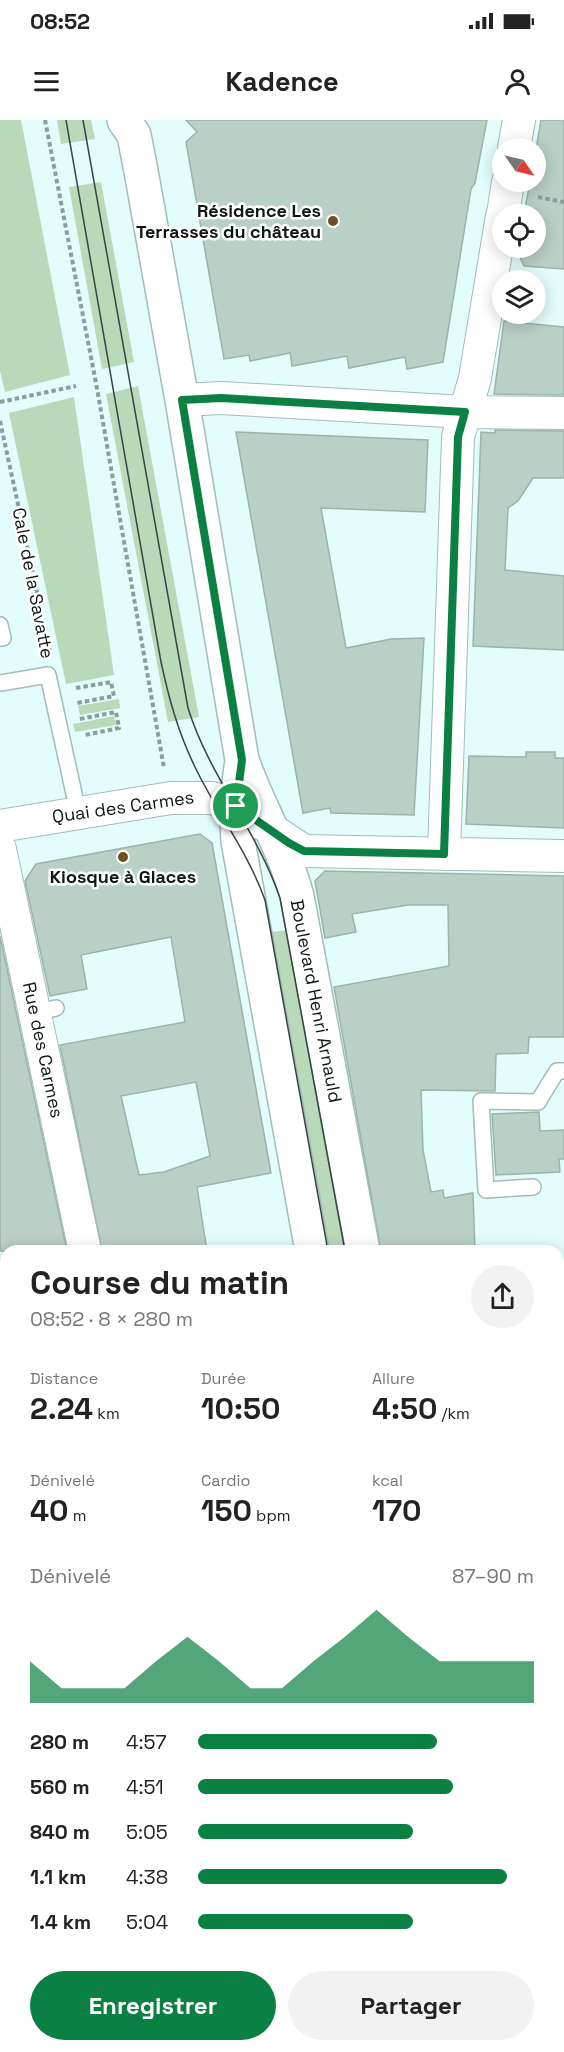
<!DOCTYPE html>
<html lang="fr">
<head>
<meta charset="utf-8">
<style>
  :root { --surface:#fff; --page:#f2f2f2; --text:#222; --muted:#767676; --accent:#0b8043 }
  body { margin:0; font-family:"Space Grotesk",sans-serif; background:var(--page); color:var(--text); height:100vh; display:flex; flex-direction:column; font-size:22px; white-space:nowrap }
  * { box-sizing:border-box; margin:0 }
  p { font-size:20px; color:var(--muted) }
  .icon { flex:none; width:33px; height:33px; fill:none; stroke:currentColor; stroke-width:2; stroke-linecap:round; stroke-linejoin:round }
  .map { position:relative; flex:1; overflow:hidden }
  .side { position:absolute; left:0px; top:1125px; width:564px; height:807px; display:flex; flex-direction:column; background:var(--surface); border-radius:18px 18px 0 0; box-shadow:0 3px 15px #0003 }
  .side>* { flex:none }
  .needle { width:39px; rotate:124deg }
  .controls { position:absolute; left:492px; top:18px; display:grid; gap:12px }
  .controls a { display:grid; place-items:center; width:54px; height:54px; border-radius:50%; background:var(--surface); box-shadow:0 3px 15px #0003; font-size:30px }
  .pin { position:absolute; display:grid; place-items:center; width:51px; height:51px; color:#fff; margin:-26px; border:3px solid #fff; border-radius:50%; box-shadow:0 2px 6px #0007 }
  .round { display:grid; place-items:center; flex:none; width:63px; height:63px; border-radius:32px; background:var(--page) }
  .headline { display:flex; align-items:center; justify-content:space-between; height:102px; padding:0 30px }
  h1 { font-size:33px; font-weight:700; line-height:45px }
  .metrics { display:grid; grid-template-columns:repeat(3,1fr); gap:9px; height:102px; padding:6px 30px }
  .metrics div { display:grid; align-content:center }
  .metrics b { font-size:30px; font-weight:700 }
  .metrics small { font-size:16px; font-weight:400 }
  .metrics p { font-size:16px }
  .chart { height:168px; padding:12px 30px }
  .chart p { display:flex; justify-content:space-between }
  .chart svg { width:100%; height:108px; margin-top:6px; fill:var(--accent); opacity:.7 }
  .cta { display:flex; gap:12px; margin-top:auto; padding:12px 30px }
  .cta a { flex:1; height:69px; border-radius:36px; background:var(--accent); color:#fff; font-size:24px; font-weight:700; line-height:69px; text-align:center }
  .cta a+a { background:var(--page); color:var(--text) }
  ul { padding:0 30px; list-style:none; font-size:20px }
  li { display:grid; grid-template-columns:96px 72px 1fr; align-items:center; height:45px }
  li i { height:15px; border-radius:8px; background:var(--accent) }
  .status { display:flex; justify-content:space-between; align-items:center; height:42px; padding:0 30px; background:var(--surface); direction:ltr }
  .status svg { height:16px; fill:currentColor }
  header { display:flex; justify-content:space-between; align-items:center; height:78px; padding:0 30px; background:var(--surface); font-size:27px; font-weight:700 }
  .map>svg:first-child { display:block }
  .green { fill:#b8dab9 }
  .building { fill:#b9d0c6; stroke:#9cb3a9; stroke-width:1.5; fill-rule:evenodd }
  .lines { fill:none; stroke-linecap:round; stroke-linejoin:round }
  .service-casing { stroke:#a2bcba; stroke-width:18 }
  .minor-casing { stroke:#a2bcba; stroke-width:34 }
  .tertiary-casing { stroke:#a2bcba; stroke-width:36 }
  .secondary-casing { stroke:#a2bcba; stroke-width:36 }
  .path { stroke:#8a9e9d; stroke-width:4; stroke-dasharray:4.5 3; stroke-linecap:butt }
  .service { stroke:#fff; stroke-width:15 }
  .minor { stroke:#fff; stroke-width:32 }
  .tertiary { stroke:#fff; stroke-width:33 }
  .secondary { stroke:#fff; stroke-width:33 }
  .tram { stroke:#364443; stroke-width:1.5 }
  .route-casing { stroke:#fff; stroke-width:12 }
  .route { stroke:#0b8043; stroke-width:8 }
  .poi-dot { fill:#6d4f23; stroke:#fff; stroke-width:2 }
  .labels { text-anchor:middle; stroke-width:5; stroke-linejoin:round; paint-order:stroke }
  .poi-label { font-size:18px; font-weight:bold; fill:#0d1716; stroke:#fff; text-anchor:end }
  .street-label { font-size:18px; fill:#0d1716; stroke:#fff }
</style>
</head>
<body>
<div class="status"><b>08:52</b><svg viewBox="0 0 49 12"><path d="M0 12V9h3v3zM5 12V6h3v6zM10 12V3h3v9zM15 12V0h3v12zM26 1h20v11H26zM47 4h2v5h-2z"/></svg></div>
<header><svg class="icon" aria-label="menu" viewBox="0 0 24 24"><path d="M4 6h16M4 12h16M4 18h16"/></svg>Kadence<svg class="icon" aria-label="person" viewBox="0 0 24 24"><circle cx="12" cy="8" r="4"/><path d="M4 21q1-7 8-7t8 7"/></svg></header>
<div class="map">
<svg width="564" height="1932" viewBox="0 0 564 1932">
  <rect width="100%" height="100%" fill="#e2fdfc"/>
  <path class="green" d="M0,0h21l49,255 -65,17 -5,-21z
    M57,0h34l4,19 -34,5z
    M101,62l33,180 -32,7 -33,-182z
    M138,266l61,331 -31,5 -62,-328z
    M74,277l40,278 -48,9 -57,-271z
    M119,579l1,9 -40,7 -2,-9z
    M114,596l2,9 -41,7 -2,-8z
    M296,809l58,322h-33l-57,-318z"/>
  <path class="building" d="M186,0h301l-12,63 -4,6 -28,173 -36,7 -2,-12 -56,11 -2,-12 -55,10 -2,-13 -40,8 -1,-6 -25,4 -38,-217 11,-10z
    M541,0h23v149l-40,-3 -7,-15 1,-3h18v-34h-12l6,-32h6v-33z
    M504,201l60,6v68l-70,-1z
    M495,310l69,1v47h-31l-15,23 -10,7 -3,62 59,6v74l-91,-4 8,-214 14,1z
    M236,312l192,8 -3,72 -104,-4 25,140 45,-9 33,-1 -10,177 -83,-2 -1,-5 -27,5z
    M526,632h29v6h9v70l-98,-4 3,-68 57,1z
    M200,714l12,9 59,330 -74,14 10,64h-105l-42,-206 125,-23 -14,-85 -90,18 6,34 -37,7 -25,-115 11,-17zM196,962l14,74 -46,16 -25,3 -18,-79z
    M325,751l239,5v161h-35l-1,16 -32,1 -1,37 -74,-1 2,60 8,42 12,-2 1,8 29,-5 2,58h-94l-47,-264 115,-21 -1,-61h-40l-56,9 4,18 -31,6 -10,-57z
    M0,816l67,315h-67z
    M539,992l1,19 24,-1v29h-5l1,13 -64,3 -4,-61z"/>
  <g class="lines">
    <defs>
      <path id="service" d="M0,505l3,13h-3
        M0,563l48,-8 30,137
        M35,893l21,-5
        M533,1067l-47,3 -5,-89 57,1 19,-31h7
        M0,1186h6"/>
      <path id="minor" d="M514,28l5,-28
        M503,94l5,-32
        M182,280l39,-2 244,14 99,1
        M0,706l171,-28h41l24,8 68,45 260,5
        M0,729l85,402
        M444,734l14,-417 17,-59 27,-162
        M558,1304l6,-1
        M0,1396l6,-1"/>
      <path id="tertiary" d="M124,0l10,15 7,36 41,229 60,360c16,46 42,88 55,136l66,355
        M241,647l-5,39 2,35 74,410
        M446,1926l1,6
        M492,1926l1,6"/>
      <path id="secondary" d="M558,1601l6,-2
        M0,1738l6,-1"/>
    </defs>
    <use href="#service" class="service-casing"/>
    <use href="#minor" class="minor-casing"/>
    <use href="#tertiary" class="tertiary-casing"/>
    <use href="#secondary" class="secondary-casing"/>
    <path class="path" d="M45,0l51,263 68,385
      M538,77l26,5
      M0,282l76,-16
      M0,301l50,231
      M76,568l35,-6 3,14 -37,7
      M80,599l36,-7 3,16 -34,7
      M267,1926l2,6"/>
    <use href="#service" class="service"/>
    <use href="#minor" class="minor"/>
    <use href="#tertiary" class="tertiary"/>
    <use href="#secondary" class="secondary"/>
    <path class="tram" d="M66,0l95,542c8,37 17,70 34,105 22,46 53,85 70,133l63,351
      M83,0l105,588c21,68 69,122 92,190l65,353
      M461,1926l1,6
      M476,1926l1,6"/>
  </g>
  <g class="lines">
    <defs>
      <path id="route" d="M221,278l244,14 -7,25 -14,417 -140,-3 -15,-8 -53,-37 6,-46 -60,-360z"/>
    </defs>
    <use href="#route" class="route-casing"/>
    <use href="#route" class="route"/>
  </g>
  <g class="poi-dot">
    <circle cx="333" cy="101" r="6"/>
    <circle cx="123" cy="737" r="6"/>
  </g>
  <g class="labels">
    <g class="poi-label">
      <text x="321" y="97">Résidence Les<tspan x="321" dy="21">Terrasses du château</tspan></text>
      <text x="123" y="763" text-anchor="middle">Kiosque à Glaces</text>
    </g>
    <g class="street-label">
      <text transform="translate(33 463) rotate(79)" y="6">Cale de la Savatte</text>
      <text transform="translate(123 687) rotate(-8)" y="6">Quai des Carmes</text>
      <text transform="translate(316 881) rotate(79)" y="6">Boulevard Henri Arnauld</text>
      <text transform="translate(43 930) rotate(78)" y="6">Rue des Carmes</text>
    </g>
  </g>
</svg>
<div class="controls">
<a><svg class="needle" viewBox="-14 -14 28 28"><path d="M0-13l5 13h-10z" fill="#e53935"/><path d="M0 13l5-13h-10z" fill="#767676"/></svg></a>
<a><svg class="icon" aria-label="locate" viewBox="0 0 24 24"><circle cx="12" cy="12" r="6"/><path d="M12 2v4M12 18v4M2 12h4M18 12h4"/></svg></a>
<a><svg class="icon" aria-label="layers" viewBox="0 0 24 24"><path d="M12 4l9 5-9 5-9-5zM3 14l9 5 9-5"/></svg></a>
</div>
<div class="pin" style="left:236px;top:686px;background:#1e9e55"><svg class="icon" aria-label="arrive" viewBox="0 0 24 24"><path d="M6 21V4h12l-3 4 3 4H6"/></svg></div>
<section class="side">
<div class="headline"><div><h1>Course du matin</h1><p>08:52 · 8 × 280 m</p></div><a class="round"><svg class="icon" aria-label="share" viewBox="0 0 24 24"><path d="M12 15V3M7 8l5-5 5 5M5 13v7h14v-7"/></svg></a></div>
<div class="metrics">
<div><p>Distance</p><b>2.24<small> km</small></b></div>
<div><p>Durée</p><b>10:50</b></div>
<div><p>Allure</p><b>4:50<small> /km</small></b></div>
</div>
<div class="metrics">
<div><p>Dénivelé</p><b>40<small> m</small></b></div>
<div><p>Cardio</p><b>150<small> bpm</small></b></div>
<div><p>kcal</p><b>170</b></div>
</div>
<div class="chart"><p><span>Dénivelé</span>87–90 m</p>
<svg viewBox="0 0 160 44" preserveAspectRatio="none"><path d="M0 44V27L10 38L20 38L30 38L40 27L50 17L60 27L70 38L80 38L90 27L100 17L110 6L120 17L130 27L140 27L150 27L160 27V44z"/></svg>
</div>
<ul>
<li><b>280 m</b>4:57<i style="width:71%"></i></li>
<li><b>560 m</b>4:51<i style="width:76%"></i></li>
<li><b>840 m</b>5:05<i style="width:64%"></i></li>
<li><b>1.1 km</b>4:38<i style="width:92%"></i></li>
<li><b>1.4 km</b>5:04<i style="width:64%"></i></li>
</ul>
<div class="cta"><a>Enregistrer</a><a>Partager</a></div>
</section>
</div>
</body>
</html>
